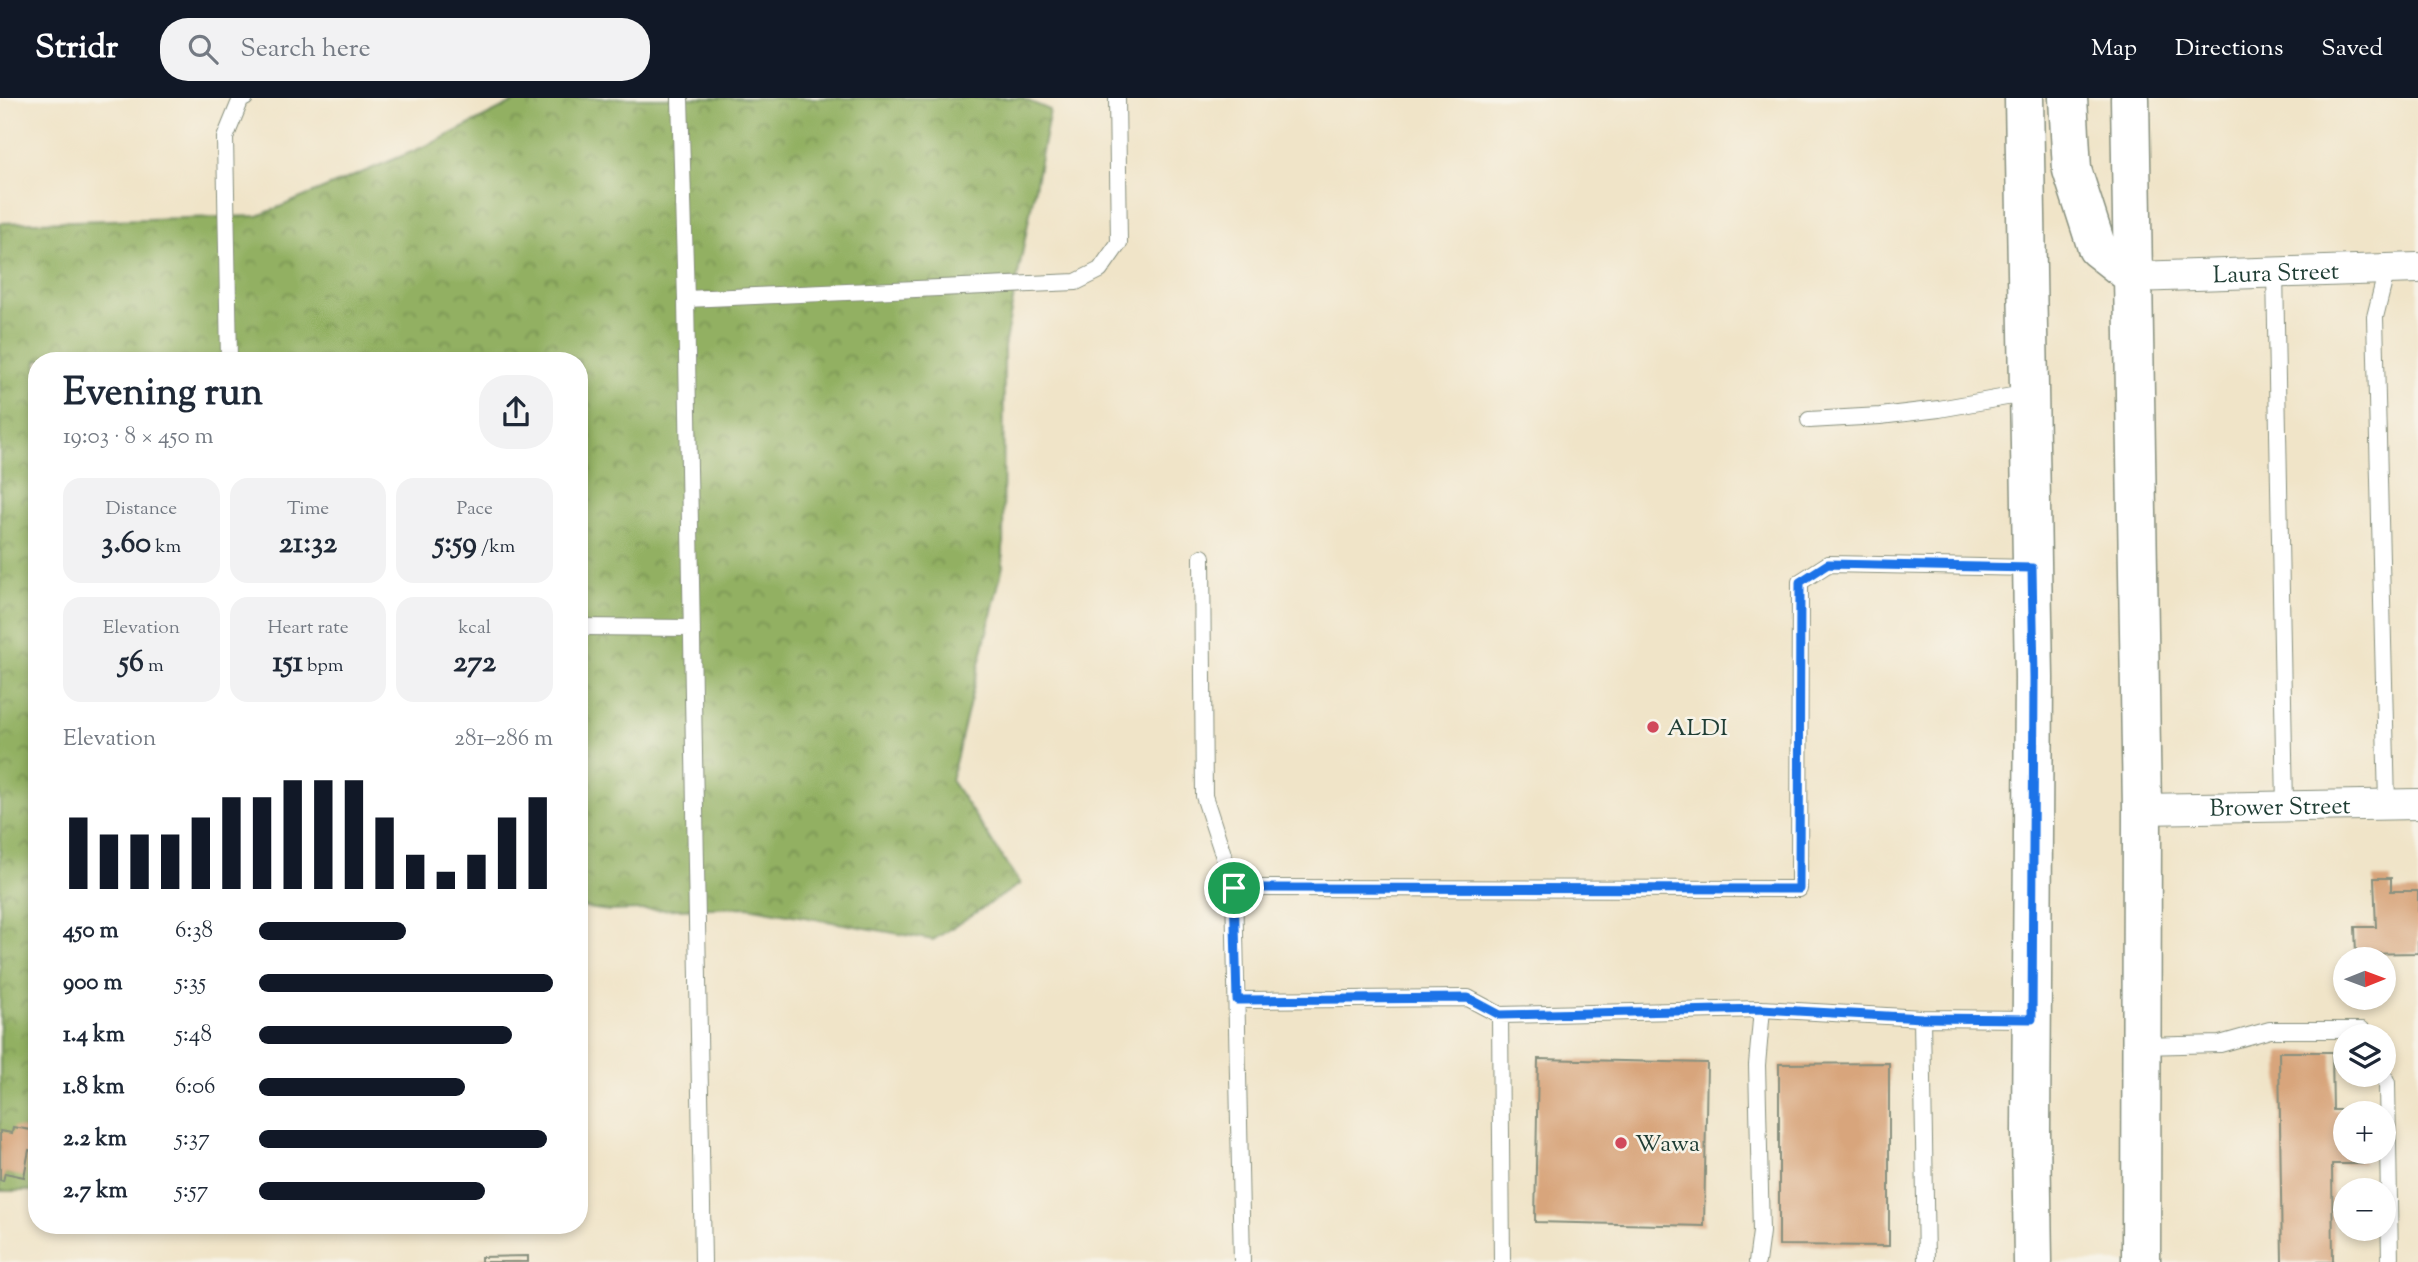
<!DOCTYPE html>
<html lang="en">
<head>
<meta charset="utf-8">
<style>
  :root { --surface:#fff; --page:#f2f2f3; --text:#1f2937; --muted:#747a83; --accent:#111827 }
  body { margin:0; font-family:"Sorts Mill Goudy",serif; background:var(--page); color:var(--text); height:100vh; display:flex; flex-direction:column; font-size:26px; white-space:nowrap }
  * { box-sizing:border-box; margin:0 }
  p { font-size:23px; color:var(--muted) }
  .icon { flex:none; width:38px; height:38px; fill:none; stroke:currentColor; stroke-width:2; stroke-linecap:round; stroke-linejoin:round }
  .map { position:relative; flex:1; overflow:hidden }
  .sheet { position:absolute; left:28px; top:254px; width:560px; height:882px; display:flex; flex-direction:column; background:var(--surface); border-radius:28px; box-shadow:0 4px 10px #0003 }
  .sheet>* { flex:none }
  .needle { width:46px; rotate:89deg }
  .fabs { position:absolute; left:2333px; top:849px; display:grid; gap:14px }
  .fabs a { display:grid; place-items:center; width:63px; height:63px; border-radius:50%; background:var(--surface); box-shadow:0 4px 10px #0003; font-size:35px }
  .pin { position:absolute; display:grid; place-items:center; width:60px; height:60px; color:#fff; margin:-30px; border:4px solid #fff; border-radius:50%; box-shadow:0 2px 7px #0007 }
  .round { display:grid; place-items:center; flex:none; width:74px; height:74px; border-radius:28px; background:var(--page) }
  .summary { display:flex; align-items:center; justify-content:space-between; height:119px; padding:0 35px }
  h1 { font-size:38px; font-weight:800; line-height:52px }
  .figures { display:grid; grid-template-columns:repeat(3,1fr); gap:10px; height:119px; padding:7px 35px }
  .figures div { display:grid; align-content:center; border-radius:18px; background:var(--page); text-align:center }
  .figures b { font-size:30px; font-weight:800 }
  .figures small { font-size:19px; font-weight:400 }
  .figures p { font-size:19px }
  .chart { height:196px; padding:14px 35px }
  .chart p { display:flex; justify-content:space-between }
  .chart svg { width:100%; height:126px; margin-top:7px; stroke:var(--accent); stroke-width:6 }
  ul { padding:0 35px; list-style:none; font-size:23px }
  li { display:grid; grid-template-columns:112px 84px 1fr; align-items:center; height:52px }
  li i { height:18px; border-radius:9px; background:var(--accent) }
  header { display:flex; align-items:center; gap:42px; box-sizing:border-box; height:98px; padding:0 35px; background:var(--accent); color:#fff }
  header strong { font-size:33px }
  nav { display:flex; gap:38px; margin-inline-start:auto; font-size:24px }
  .search { width:490px; height:63px; background:var(--page); display:flex; align-items:center; gap:18px; box-sizing:border-box; padding:0 24px; border-radius:28px; color:var(--muted); font-size:26px }
  .map>svg:first-child { display:block }
  .forest { fill:url(#forest-crowns); stroke:#58764b; stroke-width:2 }
  .building { fill:#d8a57b }
  .lines { fill:none; stroke-linecap:round; stroke-linejoin:round }
  .lane-casing { stroke:#88907e; stroke-width:18 }
  .street-casing { stroke:#88907e; stroke-width:32 }
  .secondary-casing { stroke:#88907e; stroke-width:41 }
  .lane { stroke:#fff; stroke-width:16 }
  .street { stroke:#fff; stroke-width:30 }
  .secondary { stroke:#fff; stroke-width:38 }
  .route-casing { stroke:#fff; stroke-width:14 }
  .route { stroke:#1a73e8; stroke-width:9 }
  .poi-dot { fill:#d1495b; stroke:#f7f3e8; stroke-width:2.5 }
  .labels { text-anchor:middle; stroke-width:5; stroke-linejoin:round; paint-order:stroke }
  .street-label { font-size:24px; fill:#1f3d34; stroke:#f7f3e8 }
  .poi-label { font-size:24px; fill:#1f3d34; stroke:#f7f3e8; text-anchor:start }
</style>
</head>
<body>
<header>
<strong>Stridr</strong>
<div class="search"><svg class="icon" aria-label="search" viewBox="0 0 24 24"><circle cx="10" cy="10" r="6"/><path d="M15 15l6 6"/></svg>Search here</div>
<nav><a>Map</a><a>Directions</a><a>Saved</a></nav>
</header>
<div class="map">
<svg width="2418" height="1164" viewBox="0 0 2418 1164">
  <defs>
    <pattern id="forest-crowns" width="20" height="18" patternUnits="userSpaceOnUse" patternTransform="scale(1.75)"><rect width="20" height="18" fill="#92b062"/><path d="M2 6a3 3 0 1 1 6 0M12 15a3 3 0 1 1 6 0" fill="none" stroke="#779052"/></pattern>
  </defs>
  <rect width="100%" height="100%" fill="#f7f3e8"/>
  <filter id="ink" filterUnits="userSpaceOnUse"><feTurbulence type="fractalNoise" baseFrequency=".0143" numOctaves="2"/><feDisplacementMap in="SourceGraphic" scale="14" xChannelSelector="R" yChannelSelector="G"/><feConvolveMatrix kernelMatrix="1 2 1 2 8 2 1 2 1" color-interpolation-filters="sRGB"/></filter>
  <filter id="wash" filterUnits="userSpaceOnUse"><feTurbulence type="fractalNoise" baseFrequency=".00686" numOctaves="4" result="noise"/><feDisplacementMap in="SourceGraphic" scale="28" xChannelSelector="R" yChannelSelector="G"/><feGaussianBlur stdDeviation="1.57" result="paint"/><feColorMatrix in="noise" values="0 0 0 0 0 0 0 0 0 0 0 0 0 0 0 0 0 1.4 0 .05"/><feComposite in="paint" operator="in"/></filter>
  <g filter="url(#wash)">
    <rect width="100%" height="100%" fill="#f0e4c8"/>
    <path class="forest" d="M522,0h499l29,12 -46,237 -1,219 -52,214 69,104 -87,56 -185,-33 -139,4 -30,-4v-547h-542v831h-37v-968l258,-7 175,-73z"/>
    <g id="blocks">
      <path class="building" d="M2374,780h17v13h27v62l-62,1 -1,-27h21z
        M2279,954h53l1,58h31v3h-19v39h18v12h-31l1,98h-51z
        M1538,961l169,4 -3,163 -169,-4z
        M1889,965v183l-110,-1v-181z
        M13,1029l24,4v21l-8,-2 -5,27 -19,-4 -2,8 -3,-1v-49l12,2z
        M528,1158v6h-47v-5z"/>
    </g>
  </g>
  <g filter="url(#ink)">
    <use href="#blocks" fill-opacity="0" stroke="#88907e" stroke-width="2"/>
    <g class="lines">
      <defs>
        <path id="lane" d="M680,0l6,201 390,-17 24,-12 19,-27 -2,-145
          M2387,171l-12,48 12,487
          M2275,174l10,535
          M686,201l17,963
          M229,262l-4,-222 16,-39 4,-1
          M1809,322l71,-4 59,-7 90,-16
          M1202,459l2,239 30,92 8,374
          M579,529l113,1
          M1234,790l565,1 1,-307 28,-18 204,4
          M1237,902l231,-2 32,17
          M1922,920l4,244
          M2142,948l78,-2 50,-14h92l3,6
          M2383,976l4,9 3,179
          M1502,1164l-2,-247 262,-6 160,9 110,1
          M1757,1164l4,-30 -4,-167 5,-56"/>
        <g id="street">
          <path id="s1" d="M2134,179l284,-9"/>
          <path id="s2" d="M2142,711l276,-5"/>
        </g>
        <path id="secondary" d="M2024,0l10,580 -3,454 2,130
          M2068,0l4,72 25,78 37,29
          M2130,0l12,711 -1,453"/>
      </defs>
      <use href="#lane" class="lane-casing"/>
      <use href="#street" class="street-casing"/>
      <use href="#secondary" class="secondary-casing"/>
      <use href="#lane" class="lane"/>
      <use href="#street" class="street"/>
      <use href="#secondary" class="secondary"/>
    </g>
  </g>
  <g class="lines" filter="url(#ink)">
    <defs>
      <path id="route" d="M1828,466l204,4 2,110 -2,341 -110,-1 -160,-9 -262,6 -32,-17 -231,2 -3,-112 565,1 1,-307z"/>
    </defs>
    <use href="#route" class="route-casing"/>
    <use href="#route" class="route"/>
  </g>
  <g class="poi-dot">
    <circle cx="1653" cy="629" r="7"/>
    <circle cx="1621" cy="1045" r="7"/>
  </g>
  <g class="labels">
    <g class="street-label">
      <text dy="8" stroke="none"><textPath href="#s1" startOffset="142">Laura Street</textPath></text>
      <text dy="8" stroke="none"><textPath href="#s2" startOffset="138">Brower Street</textPath></text>
    </g>
    <g class="poi-label">
      <text x="1667" y="637">ALDI</text>
      <text x="1635" y="1053">Wawa</text>
    </g>
  </g>
</svg>
<div class="fabs">
<a><svg class="needle" viewBox="-14 -14 28 28"><path d="M0-13l5 13h-10z" fill="#e53935"/><path d="M0 13l5-13h-10z" fill="#747a83"/></svg></a>
<a><svg class="icon" aria-label="layers" viewBox="0 0 24 24"><path d="M12 4l9 5-9 5-9-5zM3 14l9 5 9-5"/></svg></a>
<a>+</a>
<a>−</a>
</div>
<div class="pin" style="left:1234px;top:790px;background:#1e9e55"><svg class="icon" aria-label="arrive" viewBox="0 0 24 24"><path d="M6 21V4h12l-3 4 3 4H6"/></svg></div>
<section class="sheet">
<div class="summary"><div><h1>Evening run</h1><p>19:03 · 8 × 450 m</p></div><a class="round"><svg class="icon" aria-label="share" viewBox="0 0 24 24"><path d="M12 15V3M7 8l5-5 5 5M5 13v7h14v-7"/></svg></a></div>
<div class="figures">
<div><p>Distance</p><b>3.60<small> km</small></b></div>
<div><p>Time</p><b>21:32</b></div>
<div><p>Pace</p><b>5:59<small> /km</small></b></div>
</div>
<div class="figures">
<div><p>Elevation</p><b>56<small> m</small></b></div>
<div><p>Heart rate</p><b>151<small> bpm</small></b></div>
<div><p>kcal</p><b>272</b></div>
</div>
<div class="chart"><p><span>Elevation</span>281–286 m</p>
<svg viewBox="0 0 160 44" preserveAspectRatio="none"><path d="M5 44V19M15 44V25M25 44V25M35 44V25M45 44V19M55 44V12M65 44V12M75 44V6M85 44V6M95 44V6M105 44V19M115 44V32M125 44V38M135 44V32M145 44V19M155 44V12"/></svg>
</div>
<ul>
<li><b>450 m</b>6:38<i style="width:50%"></i></li>
<li><b>900 m</b>5:35<i style="width:100%"></i></li>
<li><b>1.4 km</b>5:48<i style="width:86%"></i></li>
<li><b>1.8 km</b>6:06<i style="width:70%"></i></li>
<li><b>2.2 km</b>5:37<i style="width:98%"></i></li>
<li><b>2.7 km</b>5:57<i style="width:77%"></i></li>
</ul>
</section>
</div>
</body>
</html>
